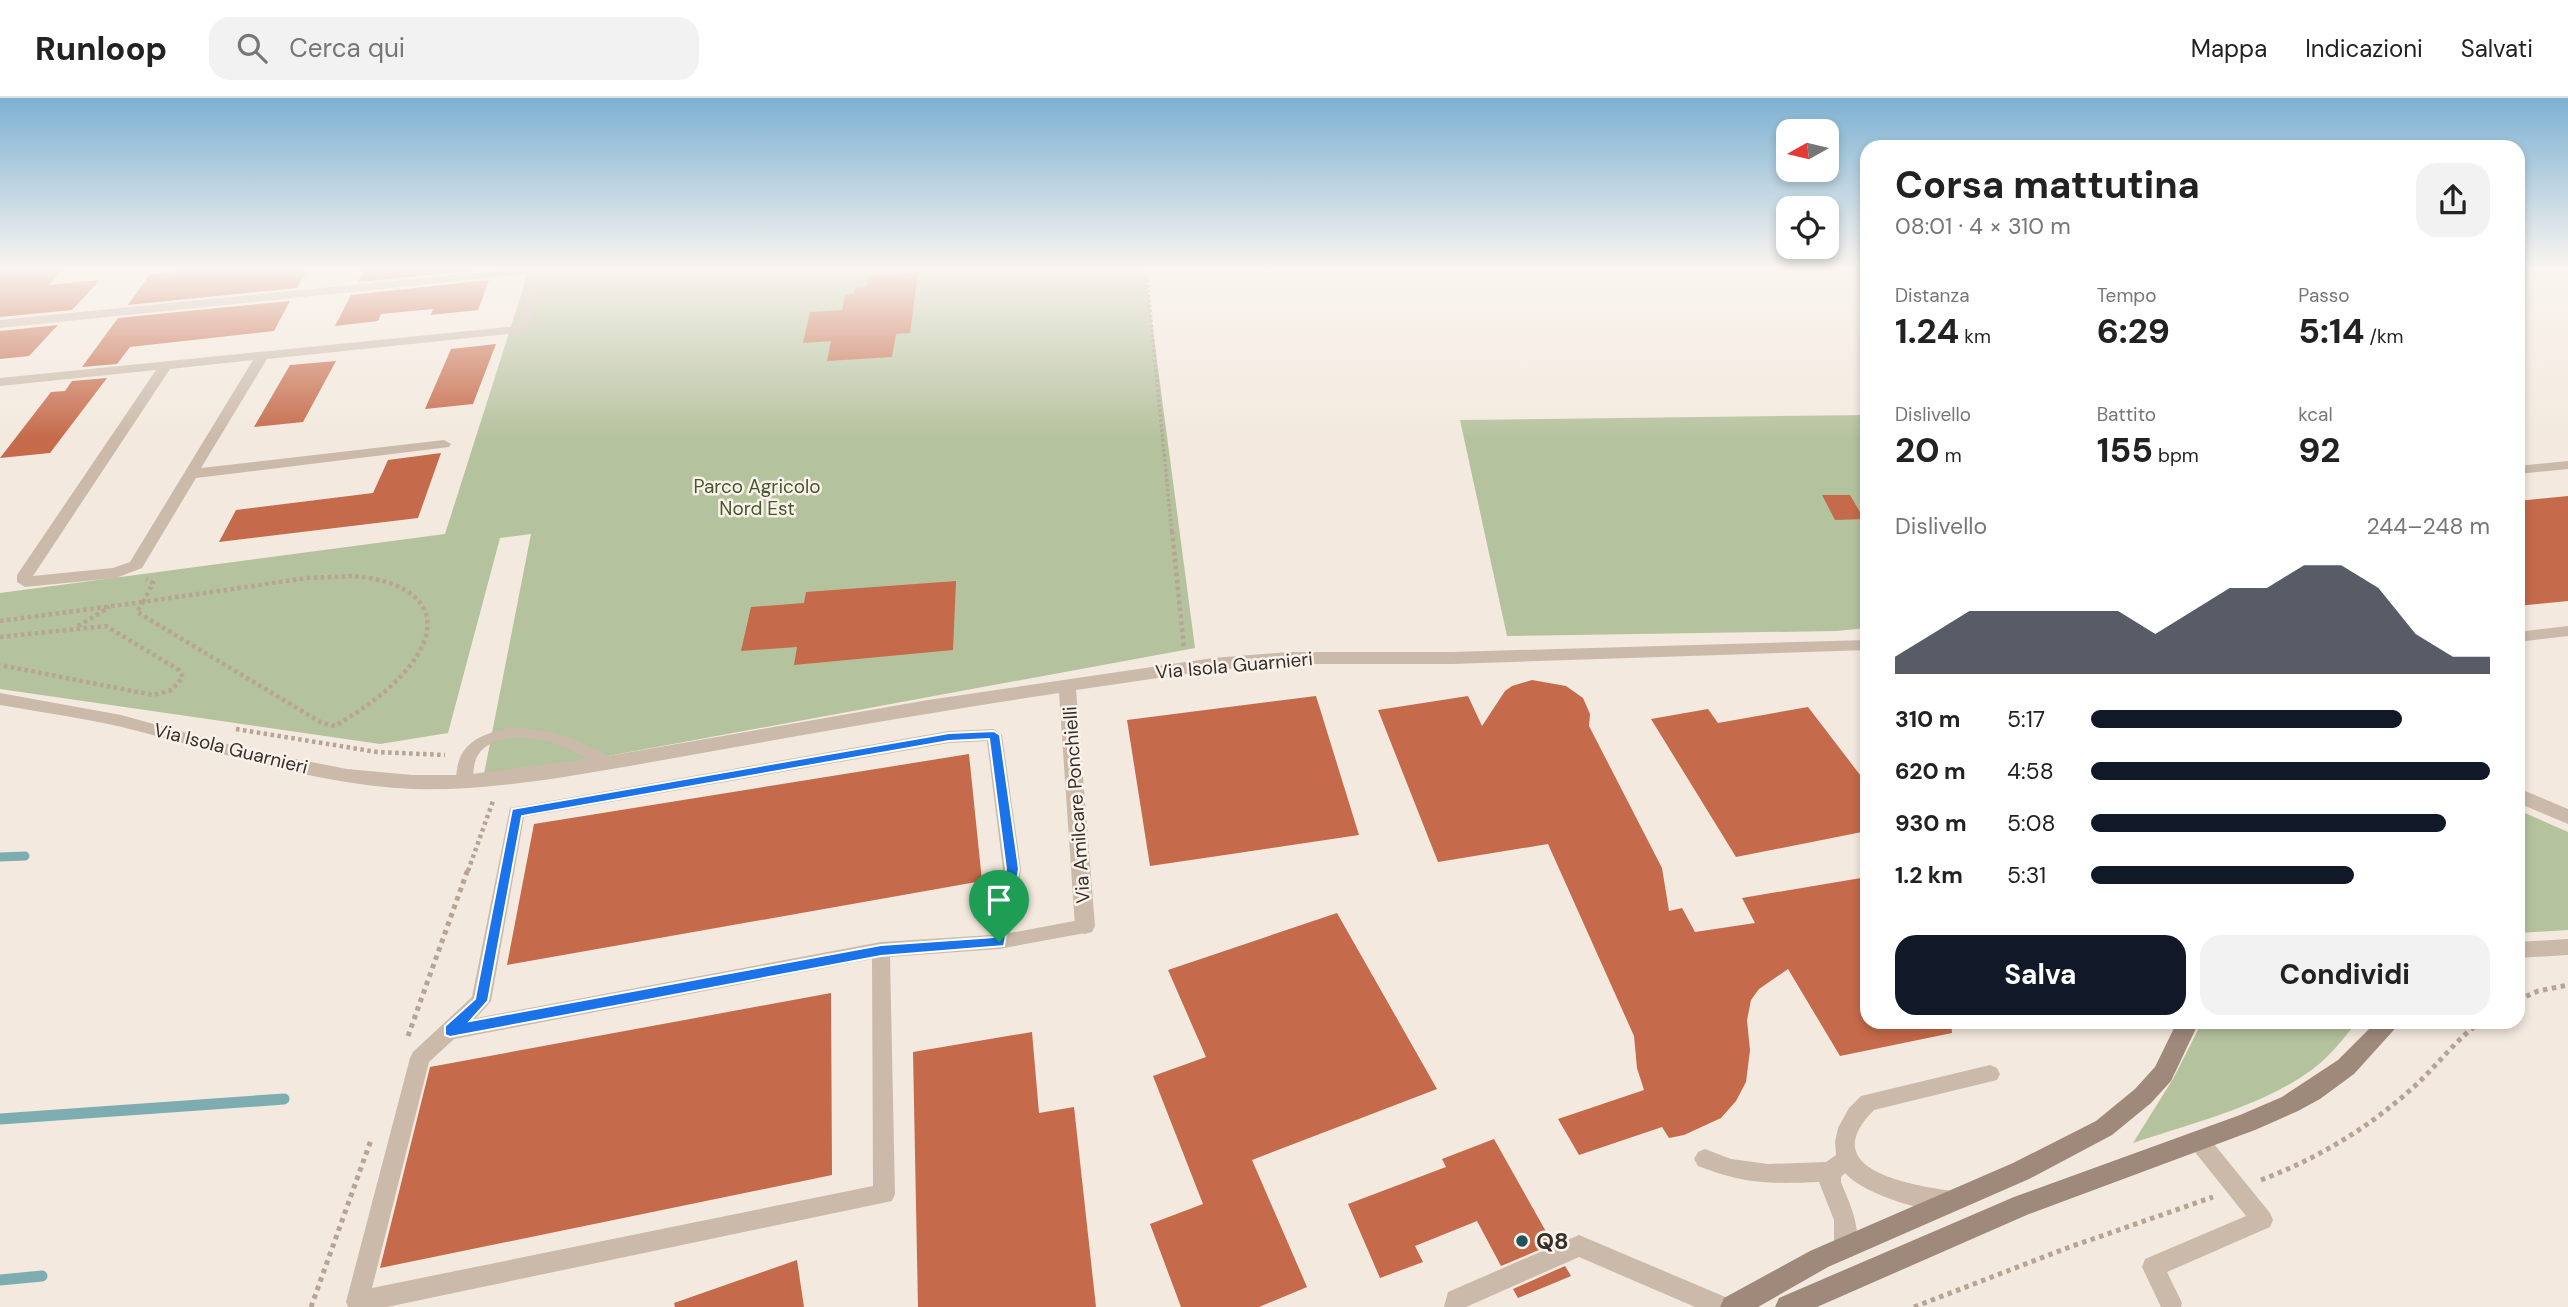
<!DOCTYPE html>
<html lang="it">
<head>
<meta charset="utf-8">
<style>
  :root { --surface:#fff; --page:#f2f2f2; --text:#222; --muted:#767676; --line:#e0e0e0; --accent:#111827 }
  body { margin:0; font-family:"DM Sans",sans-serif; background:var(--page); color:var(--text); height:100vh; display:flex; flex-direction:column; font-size:26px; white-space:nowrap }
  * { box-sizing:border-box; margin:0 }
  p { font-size:23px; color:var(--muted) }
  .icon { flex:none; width:38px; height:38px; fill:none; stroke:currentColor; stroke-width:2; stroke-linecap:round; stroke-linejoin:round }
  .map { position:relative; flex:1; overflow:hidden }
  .panel { position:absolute; left:1860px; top:42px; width:665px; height:889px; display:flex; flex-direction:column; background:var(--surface); border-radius:21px; box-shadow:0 4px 10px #0003 }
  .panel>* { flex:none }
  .needle { width:46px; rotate:262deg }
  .tools { position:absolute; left:1776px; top:21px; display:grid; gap:14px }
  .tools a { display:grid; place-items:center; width:63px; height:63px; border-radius:14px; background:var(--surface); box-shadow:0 4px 10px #0003; font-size:35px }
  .pin { position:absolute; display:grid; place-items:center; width:60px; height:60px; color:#fff; margin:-72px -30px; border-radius:50% 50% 50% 0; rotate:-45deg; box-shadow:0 0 7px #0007 }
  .pin .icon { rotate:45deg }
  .round { display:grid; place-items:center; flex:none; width:74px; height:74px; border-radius:21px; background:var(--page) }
  .summary { display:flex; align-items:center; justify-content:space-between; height:119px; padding:0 35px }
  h1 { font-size:38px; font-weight:700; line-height:52px }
  .metrics { display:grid; grid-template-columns:repeat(3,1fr); gap:10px; height:119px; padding:7px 35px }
  .metrics div { display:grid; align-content:center }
  .metrics b { font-size:35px; font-weight:700 }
  .metrics small { font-size:19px; font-weight:400 }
  .metrics p { font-size:19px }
  .chart { height:196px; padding:14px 35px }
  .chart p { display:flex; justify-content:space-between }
  .chart svg { width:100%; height:126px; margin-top:7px; fill:var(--accent); opacity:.7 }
  .primary-button { display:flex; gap:14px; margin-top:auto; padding:14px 35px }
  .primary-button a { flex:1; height:80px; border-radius:21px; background:var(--accent); color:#fff; font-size:28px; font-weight:700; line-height:80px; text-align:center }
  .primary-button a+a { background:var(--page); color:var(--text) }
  ul { padding:0 35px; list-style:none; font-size:23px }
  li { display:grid; grid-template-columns:112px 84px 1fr; align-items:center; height:52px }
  li i { height:18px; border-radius:9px; background:var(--accent) }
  header { display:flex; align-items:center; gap:42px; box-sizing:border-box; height:98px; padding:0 35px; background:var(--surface); border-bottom:2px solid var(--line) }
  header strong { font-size:33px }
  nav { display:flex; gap:38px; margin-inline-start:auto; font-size:24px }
  .search { width:490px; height:63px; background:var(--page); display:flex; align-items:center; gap:18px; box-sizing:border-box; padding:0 24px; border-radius:21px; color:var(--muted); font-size:26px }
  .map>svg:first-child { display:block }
  .green { fill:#b5c29e }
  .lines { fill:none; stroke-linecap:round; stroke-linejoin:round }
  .stream-far1 { stroke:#7dadb0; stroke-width:9 }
  .stream { stroke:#7dadb0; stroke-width:11 }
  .building { fill:#c56a4a }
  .path-far2 { stroke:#b7a494; stroke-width:3.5; stroke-dasharray:2.5 2.5; stroke-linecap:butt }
  .path-far1 { stroke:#b7a494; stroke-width:4.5; stroke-dasharray:3.5 3.5; stroke-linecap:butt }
  .path { stroke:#b7a494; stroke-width:5; stroke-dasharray:4.5 4.5; stroke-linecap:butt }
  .service { fill:#cbbaaa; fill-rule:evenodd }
  .minor { fill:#cbbaaa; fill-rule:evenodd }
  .tertiary { fill:#cbbaaa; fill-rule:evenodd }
  .secondary { fill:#9f897b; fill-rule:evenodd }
  .route { fill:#1a73e8; stroke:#fff; stroke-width:2; fill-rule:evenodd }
  .poi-dot { fill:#1f555a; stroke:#faf3eb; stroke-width:2.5 }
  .labels { text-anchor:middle; stroke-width:5; stroke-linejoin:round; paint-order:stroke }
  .park-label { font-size:19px; fill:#47572d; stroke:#faf3eb }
  .street-label { font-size:19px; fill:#382e29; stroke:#faf3eb }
  .near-poi-label { font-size:23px; font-weight:bold; fill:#382e29; stroke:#faf3eb; text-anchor:start }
</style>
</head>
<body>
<header>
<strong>Runloop</strong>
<div class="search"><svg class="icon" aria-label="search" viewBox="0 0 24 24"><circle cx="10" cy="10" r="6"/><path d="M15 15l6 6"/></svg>Cerca qui</div>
<nav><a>Mappa</a><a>Indicazioni</a><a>Salvati</a></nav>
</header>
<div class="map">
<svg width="2568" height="1209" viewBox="0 0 2568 1209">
  <rect width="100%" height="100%" fill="#f3e9de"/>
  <path class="green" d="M529,172h616l50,378 -712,131 48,-245 -31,4 -52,195 -68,11 -380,-55v-96l445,-59z
    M1867,317v213l-30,3 -330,5 -47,-216z
    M2518,712l50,22v98l-50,3z
    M2202,924h155c-13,16 -27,34 -44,47 -52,38 -121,54 -180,74l40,-64z"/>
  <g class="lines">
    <path class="stream-far1" d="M0,759l25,-1"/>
    <path class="stream" d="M0,1021l284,-20
      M0,1182l42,-4"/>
  </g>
  <path class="building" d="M0,172h62l-13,15 51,-5 -28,30 -72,7z
    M194,172h113l-10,18 -169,17 22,-31z
    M364,172h115l-121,12z
    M918,175l-8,60 -14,1 -4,23 -65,4 4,-20 -28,2 7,-31 32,-2 3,-15 9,-1 1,-6 11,-1 3,-12z
    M489,182l-11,30 -47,5 2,-6 -52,5 -3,7 -43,5 16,-31z
    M290,203l-16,30 -144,16 -13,17 -35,3 36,-49z
    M58,227l-29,31 -29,3v-28z
    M496,246l-23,60 -48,5 26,-60z
    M336,263l-33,61 -49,5 36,-62z
    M107,280l-57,75 -50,5 51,-66 14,-1 7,-10z
    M441,355l-23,65 -199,24 17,-32 137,-17 15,-33z
    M1822,397h28l14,24 -29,1z
    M2568,398v105l-50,5v-105z
    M956,483l-3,69 -159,15 3,-18 -56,4 10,-44 53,-4 2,-11z
    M1532,582l34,6 17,12 7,16 -1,12 73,142 7,43 13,-3 13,24 60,-9 -13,-25 125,-21v145h84l1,11 -112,23 -52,-87 -29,20 -8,11 -4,20 3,30 -4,32 -10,19 -15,17 -37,17 -15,3 -7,-11 -83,28 -21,-36 86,-29 -7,-22 -3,-32 -86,-192 -110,18 -60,-152 90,-14 14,30 23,-35 7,-5z
    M1316,598l43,139 -209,31 -23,-146z
    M1808,609l59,77v47l-131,26 -85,-138 57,-10 10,14z
    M969,656l13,127 -475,84 27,-141z
    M1337,815l100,176 -185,71 55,127 -48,20h-78l-31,-83 53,-20 -50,-128 53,-19 -38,-87z
    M831,895l1,182 -452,93 50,-201z
    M1032,934l7,81 35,-6 22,200h-178l-5,-255z
    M1494,1041l59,105 -52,22 -24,-45 -62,25 8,16 -43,16 -32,-74 98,-37 -4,-8z
    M797,1162l7,47h-129l-1,-4z
    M1565,1168l6,10 -53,22 -5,-9z"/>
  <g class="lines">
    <path class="path-far2" d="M1146,172l26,263"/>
    <path class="path-far1" d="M1172,433l12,117
      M355,478c80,8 96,54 37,109 -17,16 -37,29 -57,41l-13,-3 -185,-111 6,-10 164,-24z
      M143,504l10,-19 -7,-4
      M0,523l143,-19
      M78,528l32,-19
      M0,539l106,-11 73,44 4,7 -11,13 -19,5 -153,-30
      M236,631l141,23 68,3
      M468,773l25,-70"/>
    <path class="path" d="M2518,902l20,-9 30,-6
      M408,938l60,-167
      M2261,1082c58,-22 111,-54 157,-97 21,-20 38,-43 62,-61
      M311,1209l60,-167
      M1914,1209l153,-59 146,-51"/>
    <path class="service" d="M511,630c39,0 69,12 103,31l2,4 -2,4 -6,2c-15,-5 -29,-16 -44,-22 -23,-10 -70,-17 -86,8 -6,10 -3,21 -8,31h-12c-3,-6 -2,-10 -1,-16 3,-29 29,-38 54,-42z
      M994,631l8,6 19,134 -11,64 75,-14 7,2 2,5 -2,5 -7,2 -86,16 -109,8 5,237 -3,7 -505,106h-39l-2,-5 64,-244 3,-6 59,-55 38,-189 439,-77zM987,643l16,128 -12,66 -110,7 -405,76 15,-17 33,-184 425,-74zM872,861l1,227 -501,102 57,-226 25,-23z
      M1990,967l7,3 3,6 -3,6 -123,30c-60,60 36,75 78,81l8,3 3,7 -3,7c-26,10 -97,-14 -115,-35l-4,4v5c9,23 23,49 12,74l-8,3 -8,-3 -3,-8v-28l-15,-38c-50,2 -74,2 -121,-16l-4,-7 4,-7 7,-3 26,10 37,5 58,-2 10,-7 -1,-13 3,-14 11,-20 12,-12z
      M2198,1033l7,2 65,80 3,7 -3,7 -103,45 15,31 -1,4h-20l-19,-40 3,-8 101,-43 -55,-69 -3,-7 3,-7z
      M1579,1137l151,64 3,8h-38l-116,-50 -113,50h-22l4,-15z"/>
    <path class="minor" d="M502,172h46l-22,62 -259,27 -66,109 243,-28 7,4 -2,3 -253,31 -54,90 -26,10 -91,9 -8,-5v-7l139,-205 -156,16v-8l517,-52 18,-53 -535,55v-8zM253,262l-123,202 -17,6 -80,8 137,-207z
      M2568,363v8l-50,5v-8z
      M2568,528v10l-50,6v-10z
      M1867,542v10l-415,14h-163l-76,6 -137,20 19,236 -3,6 -7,2 -7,-2 -3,-6 -16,-233c-123,18 -245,40 -368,62 -87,15 -191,37 -278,34 -100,-4 -194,-38 -291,-62 -40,-9 -81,-15 -122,-22v-12l121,22 124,34 102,20 65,6h52l144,-19 320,-56 285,-42 76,-6h163z"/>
    <path class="tertiary" d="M2518,690l50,21v15l-50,-21z
      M2568,841v16l-50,3v-16z"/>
    <path class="secondary" d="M2177,924h22l-28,59 -20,22 -39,32 -83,44 -201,88 -70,40h-38l4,-9 86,-47 203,-88 83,-42 39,-32 20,-22z
      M2376,924h25l-47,52 -34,25 -22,12 -43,19 -226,84 -212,93h-42l4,-9 235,-101 226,-82 42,-18 56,-37z"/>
  </g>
  <linearGradient id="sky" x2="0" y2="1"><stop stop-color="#7db1d2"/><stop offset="0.5" stop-color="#faf5f0"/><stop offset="1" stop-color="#faf5f0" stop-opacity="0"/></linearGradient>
  <rect width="2568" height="341" fill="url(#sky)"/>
  <path class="route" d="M994,633l6,4 19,134 -15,77 -123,10 -431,81 -5,-2v-9l30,-27 37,-190 437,-76zM989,641l17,130 -12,68 -113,8 -411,76 18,-20 34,-185 427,-75z"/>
  <circle class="poi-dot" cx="1522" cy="1143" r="7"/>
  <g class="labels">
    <g class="park-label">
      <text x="757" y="395">Parco Agricolo<tspan x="757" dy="22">Nord Est</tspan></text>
    </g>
    <g class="street-label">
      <text transform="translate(1234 567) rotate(-5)" y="7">Via Isola Guarnieri</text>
      <text transform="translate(231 650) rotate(14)" y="7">Via Isola Guarnieri</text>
      <text transform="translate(1076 707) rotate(-94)" y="7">Via Amilcare Ponchielli</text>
    </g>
    <g class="near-poi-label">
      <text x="1536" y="1151">Q8</text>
    </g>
  </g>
</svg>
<div class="tools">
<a><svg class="needle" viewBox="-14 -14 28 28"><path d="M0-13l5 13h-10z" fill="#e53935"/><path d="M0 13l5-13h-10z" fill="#767676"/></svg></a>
<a><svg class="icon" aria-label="locate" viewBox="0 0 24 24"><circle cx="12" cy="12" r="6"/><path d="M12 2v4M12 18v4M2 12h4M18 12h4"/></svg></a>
</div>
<div class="pin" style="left:999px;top:844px;background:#1e9e55"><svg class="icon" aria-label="arrive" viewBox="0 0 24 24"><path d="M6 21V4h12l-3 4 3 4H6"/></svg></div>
<section class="panel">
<div class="summary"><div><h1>Corsa mattutina</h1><p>08:01 · 4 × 310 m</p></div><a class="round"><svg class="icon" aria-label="share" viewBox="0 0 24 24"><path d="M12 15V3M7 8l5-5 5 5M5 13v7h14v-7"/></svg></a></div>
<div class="metrics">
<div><p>Distanza</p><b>1.24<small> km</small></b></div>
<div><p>Tempo</p><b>6:29</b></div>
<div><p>Passo</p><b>5:14<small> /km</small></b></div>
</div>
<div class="metrics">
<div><p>Dislivello</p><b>20<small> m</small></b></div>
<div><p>Battito</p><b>155<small> bpm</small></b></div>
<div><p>kcal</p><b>92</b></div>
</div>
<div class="chart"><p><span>Dislivello</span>244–248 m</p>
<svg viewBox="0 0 160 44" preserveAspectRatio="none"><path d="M0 44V38L10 30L20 22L30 22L40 22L50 22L60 22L70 30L80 22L90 14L100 14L110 6L120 6L130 14L140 30L150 38L160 38V44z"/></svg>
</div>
<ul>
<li><b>310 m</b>5:17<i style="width:78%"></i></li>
<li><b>620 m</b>4:58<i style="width:100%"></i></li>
<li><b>930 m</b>5:08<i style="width:89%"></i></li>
<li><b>1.2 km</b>5:31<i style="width:66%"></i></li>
</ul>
<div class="primary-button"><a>Salva</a><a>Condividi</a></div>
</section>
</div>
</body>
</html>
